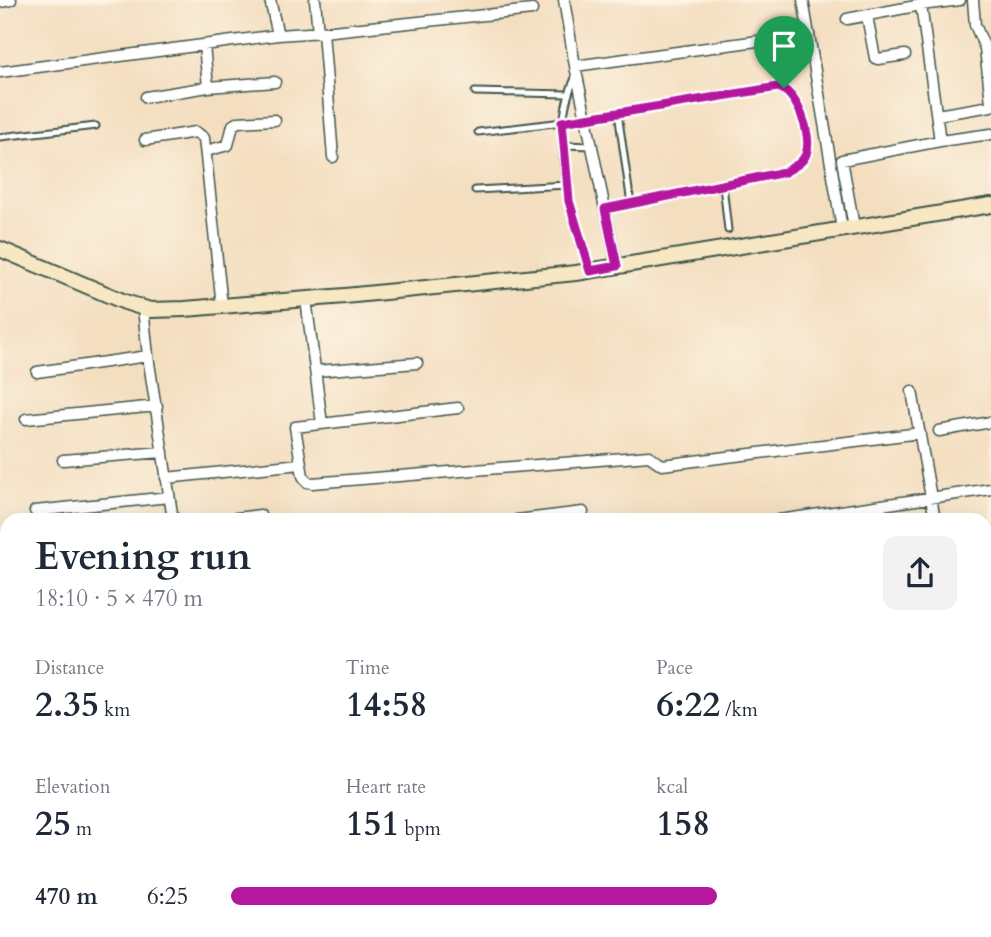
<!DOCTYPE html>
<html lang="en">
<head>
<meta charset="utf-8">
<style>
  :root { --surface:#fff; --page:#f2f2f3; --text:#1f2937; --muted:#747a83; --accent:#b5179e }
  body { margin:0; font-family:Cardo,serif; background:var(--page); color:var(--text); height:100vh; display:flex; flex-direction:column; font-size:26px; white-space:nowrap }
  * { box-sizing:border-box; margin:0 }
  p { font-size:23px; color:var(--muted) }
  .icon { flex:none; width:38px; height:38px; fill:none; stroke:currentColor; stroke-width:2; stroke-linecap:round; stroke-linejoin:round }
  .map { position:relative; flex:1; overflow:hidden }
  .sheet { position:absolute; left:0px; top:513px; width:992px; height:425px; display:flex; flex-direction:column; background:var(--surface); border-radius:21px 21px 0 0; box-shadow:0 7px 28px #0002 }
  .sheet>* { flex:none }
  .pin { position:absolute; display:grid; place-items:center; width:60px; height:60px; color:#fff; margin:-72px -30px; border-radius:50% 50% 50% 0; rotate:-45deg; box-shadow:0 0 7px #0007 }
  .pin .icon { rotate:45deg }
  .round { display:grid; place-items:center; flex:none; width:74px; height:74px; border-radius:14px; background:var(--page) }
  .headline { display:flex; align-items:center; justify-content:space-between; height:119px; padding:0 35px }
  h1 { font-size:38px; font-weight:700; line-height:52px }
  .figures { display:grid; grid-template-columns:repeat(3,1fr); gap:10px; height:119px; padding:7px 35px }
  .figures div { display:grid; align-content:center }
  .figures b { font-size:35px; font-weight:700 }
  .figures small { font-size:19px; font-weight:400 }
  .figures p { font-size:19px }
  ul { padding:0 35px; list-style:none; font-size:23px }
  li { display:grid; grid-template-columns:112px 84px 1fr; align-items:center; height:52px }
  li i { height:18px; border-radius:9px; background:var(--accent) }
  .map>svg:first-child { display:block }
  .lines { fill:none; stroke-linecap:round; stroke-linejoin:round }
  .stream { stroke:#59c7cf; stroke-width:3.5 }
  .service-casing { stroke:#3f5549; stroke-width:9 }
  .minor-casing { stroke:#3f5549; stroke-width:13 }
  .tertiary-casing { stroke:#3f5549; stroke-width:16 }
  .secondary-casing { stroke:#3f5549; stroke-width:18 }
  .service { stroke:#fff; stroke-width:5 }
  .minor { stroke:#fff; stroke-width:10 }
  .tertiary { stroke:#fff; stroke-width:12 }
  .secondary { stroke:#f7e8c3; stroke-width:14 }
  .route-casing { stroke:#fff; stroke-width:14 }
  .route { stroke:#b5179e; stroke-width:9 }
</style>
</head>
<body>
<div class="map">
<svg width="991" height="937" viewBox="0 0 991 937">
  <rect width="100%" height="100%" fill="#fcf5e5"/>
  <filter id="ink" filterUnits="userSpaceOnUse"><feTurbulence type="fractalNoise" baseFrequency=".0143" numOctaves="2"/><feDisplacementMap in="SourceGraphic" scale="14" xChannelSelector="R" yChannelSelector="G"/><feConvolveMatrix kernelMatrix="1 2 1 2 8 2 1 2 1" color-interpolation-filters="sRGB"/></filter>
  <filter id="wash" filterUnits="userSpaceOnUse"><feTurbulence type="fractalNoise" baseFrequency=".00686" numOctaves="4" result="noise"/><feDisplacementMap in="SourceGraphic" scale="28" xChannelSelector="R" yChannelSelector="G"/><feGaussianBlur stdDeviation="1.57" result="paint"/><feColorMatrix in="noise" values="0 0 0 0 0 0 0 0 0 0 0 0 0 0 0 0 0 1.4 0 .05"/><feComposite in="paint" operator="in"/></filter>
  <g filter="url(#wash)">
    <rect width="100%" height="100%" fill="#f4dec0"/>
    <g class="lines">
      <path class="stream" d="M0,722l7,53"/>
    </g>
  </g>
  <g filter="url(#ink)">
    <g class="lines">
      <defs>
        <path id="service" d="M576,76c-29,59 -6,136 14,195
          M475,92l93,2
          M618,113l13,91
          M478,132l85,-10 205,-34h16c14,10 28,50 22,66 -3,9 -13,13 -21,18l-180,37
          M0,137l96,-11
          M564,145l28,1
          M723,185l5,45
          M475,190l92,-5"/>
        <path id="minor" d="M270,0l8,35
          M315,0l3,32
          M564,0l11,66 42,200
          M803,0l39,229
          M973,0l2,25 10,23 6,55
          M0,2l11,-2
          M921,5l19,136
          M867,16l8,42 3,1 27,-4
          M847,19l74,-14 39,-5
          M323,32l209,-22
          M204,45l4,42
          M575,66l234,-32
          M0,72l278,-37 45,-3 10,125
          M146,97l62,-10 67,-5
          M937,115l54,-9
          M145,140l51,-8 8,6 18,168
          M206,151l22,-6 5,-20 5,-3 37,-2
          M854,227l-12,-67 98,-19 51,-7
          M306,299l16,125
          M143,308l5,48 25,164
          M316,371l101,-8
          M37,372l111,-16
          M912,391l23,129
          M458,408l-163,19 8,49 4,6 5,1 337,-27 13,9 258,-32
          M26,419l131,-13
          M939,431l52,-9
          M63,460l100,-8
          M166,478l134,-14
          M35,511l134,-14
          M222,520l38,-5
          M517,520l66,-8
          M779,520l212,-31
          M0,549l7,-1
          M985,554l6,-1
          M0,592h7
          M985,629l6,-1
          M0,652l7,-1
          M0,672l7,53
          M985,683l6,-1
          M985,763l6,-1
          M985,832l6,-1
          M95,936l47,-5
          M67,937l11,-6
          M458,937l28,-4 5,4
          M594,937l4,-6"/>
        <path id="tertiary" d="M0,825l7,20
          M0,911l7,-2
          M53,931l4,6
          M920,931l3,6"/>
        <path id="secondary" d="M0,249l125,53 25,8 35,-1 160,-13 231,-23 415,-68"/>
      </defs>
      <use href="#service" class="service-casing"/>
      <use href="#minor" class="minor-casing"/>
      <use href="#tertiary" class="tertiary-casing"/>
      <use href="#secondary" class="secondary-casing"/>
      <use href="#service" class="service"/>
      <use href="#minor" class="minor"/>
      <use href="#tertiary" class="tertiary"/>
      <use href="#secondary" class="secondary"/>
    </g>
  </g>
  <g class="lines" filter="url(#ink)">
    <defs>
      <path id="route" d="M778,87c19,4 35,49 28,67 -3,9 -13,13 -21,18l-180,37 12,57 -27,5 -21,-70 -7,-79z"/>
    </defs>
    <use href="#route" class="route-casing"/>
    <use href="#route" class="route"/>
  </g>
</svg>
<div class="pin" style="left:784px;top:88px;background:#1e9e55"><svg class="icon" aria-label="arrive" viewBox="0 0 24 24"><path d="M6 21V4h12l-3 4 3 4H6"/></svg></div>
<section class="sheet">
<div class="headline"><div><h1>Evening run</h1><p>18:10 · 5 × 470 m</p></div><a class="round"><svg class="icon" aria-label="share" viewBox="0 0 24 24"><path d="M12 15V3M7 8l5-5 5 5M5 13v7h14v-7"/></svg></a></div>
<div class="figures">
<div><p>Distance</p><b>2.35<small> km</small></b></div>
<div><p>Time</p><b>14:58</b></div>
<div><p>Pace</p><b>6:22<small> /km</small></b></div>
</div>
<div class="figures">
<div><p>Elevation</p><b>25<small> m</small></b></div>
<div><p>Heart rate</p><b>151<small> bpm</small></b></div>
<div><p>kcal</p><b>158</b></div>
</div>
<ul>
<li><b>470 m</b>6:25<i style="width:67%"></i></li>
</ul>
</section>
</div>
</body>
</html>
